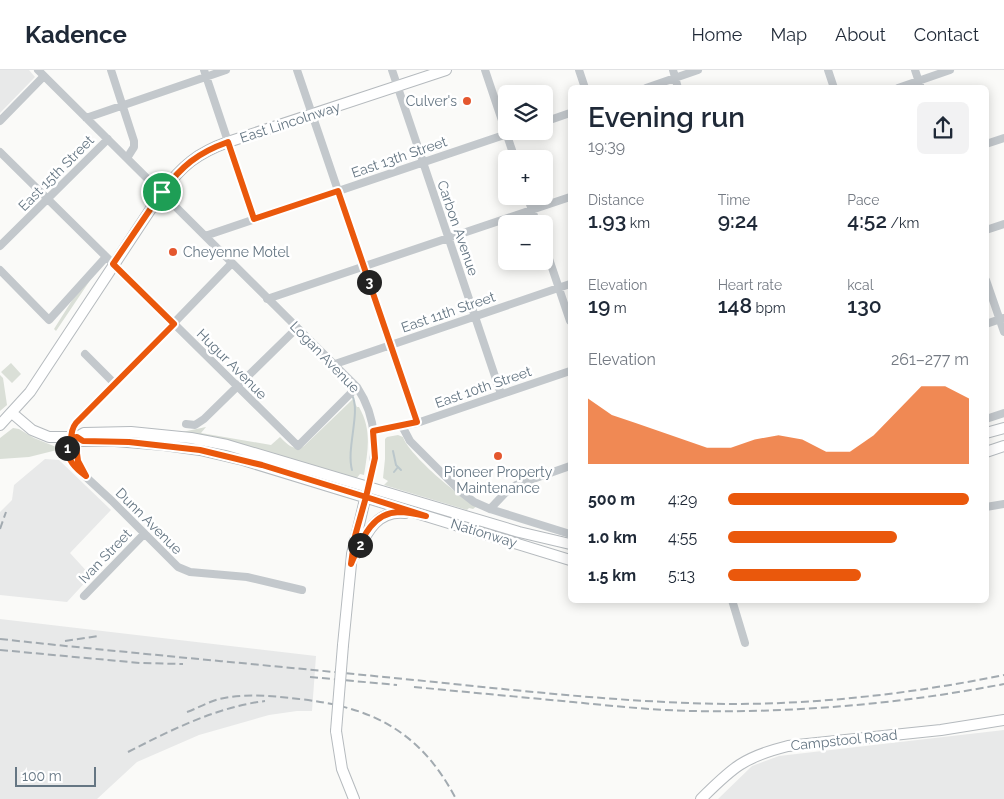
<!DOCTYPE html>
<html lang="en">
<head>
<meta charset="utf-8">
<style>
  :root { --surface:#fff; --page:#f2f2f3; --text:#1f2937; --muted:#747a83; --line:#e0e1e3; --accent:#ea580c }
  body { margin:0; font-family:Raleway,sans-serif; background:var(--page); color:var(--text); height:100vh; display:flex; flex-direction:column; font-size:19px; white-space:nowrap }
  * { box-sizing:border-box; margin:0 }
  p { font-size:16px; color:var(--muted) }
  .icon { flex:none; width:28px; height:28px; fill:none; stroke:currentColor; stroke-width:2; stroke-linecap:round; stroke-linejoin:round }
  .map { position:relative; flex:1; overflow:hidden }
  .details { position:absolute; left:568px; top:15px; width:421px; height:518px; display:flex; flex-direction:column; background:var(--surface); border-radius:8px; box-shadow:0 2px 12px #0003 }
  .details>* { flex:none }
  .controls { position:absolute; left:498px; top:15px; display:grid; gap:10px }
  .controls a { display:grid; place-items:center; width:55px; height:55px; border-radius:8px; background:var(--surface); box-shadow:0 2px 12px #0003; font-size:25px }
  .scale { position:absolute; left:15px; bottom:12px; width:81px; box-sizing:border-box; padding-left:5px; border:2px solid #657683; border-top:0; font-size:14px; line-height:18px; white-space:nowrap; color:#657683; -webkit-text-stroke:4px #fff; paint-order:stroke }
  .pin { position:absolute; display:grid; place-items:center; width:42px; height:42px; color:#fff; margin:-21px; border:2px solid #fff; border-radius:50%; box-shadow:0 1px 5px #0007 }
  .km { position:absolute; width:25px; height:25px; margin:-12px; border-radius:50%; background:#222; color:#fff; font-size:14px; line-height:25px; text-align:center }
  .round { display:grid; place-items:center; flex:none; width:52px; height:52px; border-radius:8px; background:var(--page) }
  .headline { display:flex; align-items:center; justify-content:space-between; height:85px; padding:0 20px }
  h1 { font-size:28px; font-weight:600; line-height:38px }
  .stats { display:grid; grid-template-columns:repeat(3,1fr); gap:8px; height:85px; padding:5px 20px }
  .stats div { display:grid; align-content:center }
  .stats b { font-size:21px; font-weight:600 }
  .stats small { font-size:14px; font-weight:400 }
  .stats p { font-size:14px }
  .chart { height:140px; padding:10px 20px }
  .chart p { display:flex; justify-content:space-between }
  .chart svg { width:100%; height:90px; margin-top:5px; fill:var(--accent); opacity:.7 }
  ul { padding:0 20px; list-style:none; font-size:16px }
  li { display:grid; grid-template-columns:80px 60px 1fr; align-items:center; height:38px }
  li i { height:12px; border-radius:6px; background:var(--accent) }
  header { display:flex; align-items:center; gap:30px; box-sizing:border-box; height:70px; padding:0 25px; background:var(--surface); border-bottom:1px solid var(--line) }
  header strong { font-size:24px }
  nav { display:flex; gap:28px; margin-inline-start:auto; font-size:18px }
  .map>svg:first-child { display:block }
  .built { fill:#e8e9e9 }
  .green { fill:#dadfd7 }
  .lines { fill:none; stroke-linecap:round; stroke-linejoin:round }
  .stream { stroke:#bbc7cb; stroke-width:2 }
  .major-casing { stroke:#b5babe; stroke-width:12 }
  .minor { stroke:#c3c8cc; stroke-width:8 }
  .major { stroke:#fff; stroke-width:10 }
  .rail { stroke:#a2aab0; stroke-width:2; stroke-dasharray:8 4; stroke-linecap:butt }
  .major-bridge-casing { stroke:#b5babe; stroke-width:12; stroke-linecap:butt }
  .major-bridge { stroke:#fff; stroke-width:10 }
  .route-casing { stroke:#fff; stroke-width:10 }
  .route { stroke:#ea580c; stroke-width:6 }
  .poi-dot { fill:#e4572e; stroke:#fff; stroke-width:2 }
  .labels { text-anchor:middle; stroke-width:5; stroke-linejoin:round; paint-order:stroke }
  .poi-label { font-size:14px; fill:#657683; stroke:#fff; text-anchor:end }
  .street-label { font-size:14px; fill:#657683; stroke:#fff }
</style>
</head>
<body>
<header>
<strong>Kadence</strong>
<nav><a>Home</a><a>Map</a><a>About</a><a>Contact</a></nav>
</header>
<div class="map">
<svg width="1004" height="729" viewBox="0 0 1004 729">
  <rect width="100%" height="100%" fill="#fafaf8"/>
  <path class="built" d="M0,0h29l6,7 -35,36z
    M45,389l14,1 52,50 -41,43 21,23 -24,26 -67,-7v-83l12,-12 2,-15z
    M0,549l316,37 -4,55h-15l-28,4 -70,20 -62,27 -40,37h-97z
    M1004,660v69h-286l34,-33 27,-10z"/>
  <path class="green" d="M93,206l-37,55 -2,-2 24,-38z
    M11,293l10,11 -9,9 -11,-11z
    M0,305l3,3 4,27 -7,6z
    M353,329l4,8h2c13,23 9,43 5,68l-4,-1 -4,5 -174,-47 24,-5 -5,6 70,12 9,-8c7,7 14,15 24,9z
    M13,358l6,1 15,9 27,11 -32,8 -29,2v-21z
    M398,365l5,2c6,18 56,60 74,69l-4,3 -4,-1 -2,2 -83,-25 4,-4 -5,-3 2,-19v-20l2,-2z"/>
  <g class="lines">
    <path class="stream" d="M393,381l3,14 5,5
      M352,400c-6,-22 9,-58 0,-75
      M394,402l4,-5"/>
    <defs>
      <path id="major" d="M12,343l20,17 17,7h28l7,-4 47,-1 60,6 36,7 292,87 51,12
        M0,355l30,-33 132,-200c20,-26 35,-39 66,-50l218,-72
        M986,363l18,-5
        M77,367l6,4h32l49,4 36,5 43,10 327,100
        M986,382l18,-6
        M356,484c11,-22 21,-44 49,-41
        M343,575l9,-91 15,-63
        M336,661l6,38 12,30
        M701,729c32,-32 43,-42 87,-53l153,-16 63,-10"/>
    </defs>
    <use href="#major" class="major-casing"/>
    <path class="minor" d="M38,0l319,317c21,32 20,64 12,100
      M111,0l23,71v6l-7,11
      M204,0l50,149
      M297,0l120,353
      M392,0l109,324
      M485,0l30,89
      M579,0l6,18
      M673,0l5,18
      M828,0l6,18
      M915,0l6,18
      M646,18l52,-18
      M898,18l52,-18
      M86,48l140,-48
      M0,51l44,-45
      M544,52l26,-9
      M986,74l18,-6
      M0,82l298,294 59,-59
      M527,126l10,28
      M986,160l18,-6
      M205,166l311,-105
      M544,174l26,77
      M0,176l108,-107
      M0,200l49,50 57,-63
      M986,210l18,52
      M267,229l303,-102
      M986,254l17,-6
      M85,284l30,30
      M335,294l235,-80
      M986,349l18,-6
      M186,354l9,1 9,-6 93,-91
      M402,356l8,15 50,50 14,11 16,7 80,25
      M373,361l44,-8 153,-52
      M71,371l-4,5 1,11 6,9 38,35 66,66 12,5 57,5 55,13
      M84,403l-6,-12 -2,-16 -5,-4 3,-15 158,-163
      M986,437l18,-3
      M490,439l17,-18 9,-6 54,-19
      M84,526l60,-62
      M732,530l13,43"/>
    <use href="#major" class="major"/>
    <path class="rail" d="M0,459l6,-17
      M0,569c128,14 256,25 384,38 115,11 232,26 348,27 91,0 183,-11 272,-29
      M65,571l33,-5
      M0,580l140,13 43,1
      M310,607l87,8
      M414,617c53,5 106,10 159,15 39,4 79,8 118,9 105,2 209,-7 313,-27
      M187,642c11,-4 21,-10 32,-13 27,-6 54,-3 80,0 74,8 122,33 157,100
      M128,682c43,-22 89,-45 137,-51"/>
    <defs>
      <path id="major-bridge" d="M336,661l7,-86"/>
    </defs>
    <use href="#major-bridge" class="major-bridge-casing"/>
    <use href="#major-bridge" class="major-bridge"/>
  </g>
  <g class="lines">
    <defs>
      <path id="route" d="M162,122l-49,72 61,60 -98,99c-4,5 -5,11 -5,18l5,5 2,15 8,15c-11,-8 -19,-16 -19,-30l4,-5v-3l6,-1 6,4 46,1 71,8 62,15 104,32 -11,39 -4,28c10,-22 19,-51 48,-52 9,0 18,2 27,4l-60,-19 9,-39 -2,-27 44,-9 -79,-231 -84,28 -26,-77c-31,11 -46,24 -66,50"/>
    </defs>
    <use href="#route" class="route-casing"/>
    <use href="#route" class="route"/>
  </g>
  <g class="poi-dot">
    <circle cx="467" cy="31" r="5"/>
    <circle cx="173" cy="182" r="5"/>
    <circle cx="498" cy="386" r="5"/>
  </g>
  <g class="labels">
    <g class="poi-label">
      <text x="457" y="36">Culver's</text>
      <text x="183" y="187" text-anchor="start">Cheyenne Motel</text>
      <text x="498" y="407" text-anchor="middle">Pioneer Property<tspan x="498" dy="16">Maintenance</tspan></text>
    </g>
    <g class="street-label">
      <text transform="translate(290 52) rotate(-18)" y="5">East Lincolnway</text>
      <text transform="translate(399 87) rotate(-19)" y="5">East 13th Street</text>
      <text transform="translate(56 103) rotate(-45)" y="5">East 15th Street</text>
      <text transform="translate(458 158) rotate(71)" y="5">Carbon Avenue</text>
      <text transform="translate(448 242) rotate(-19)" y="5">East 11th Street</text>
      <text transform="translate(325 287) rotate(46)" y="5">Logan Avenue</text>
      <text transform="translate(232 294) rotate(45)" y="5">Hugur Avenue</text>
      <text transform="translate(483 317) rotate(-19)" y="5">East 10th Street</text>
      <text transform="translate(149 451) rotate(45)" y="5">Dunn Avenue</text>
      <text transform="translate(484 463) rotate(17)" y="5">Nationway</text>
      <text transform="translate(105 486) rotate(-46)" y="5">Ivan Street</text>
      <text transform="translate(844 670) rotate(-6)" y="5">Campstool Road</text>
    </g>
  </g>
</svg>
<div class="controls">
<a><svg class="icon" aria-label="layers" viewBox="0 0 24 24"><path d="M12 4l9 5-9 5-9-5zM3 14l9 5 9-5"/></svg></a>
<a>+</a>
<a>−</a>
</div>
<div class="scale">100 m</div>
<div class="pin" style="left:162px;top:122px;background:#1e9e55"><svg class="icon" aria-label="arrive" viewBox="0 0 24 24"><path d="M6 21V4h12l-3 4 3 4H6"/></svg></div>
<b class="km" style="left:67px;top:378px">1</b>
<b class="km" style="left:360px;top:475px">2</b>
<b class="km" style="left:369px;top:212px">3</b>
<section class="details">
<div class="headline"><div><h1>Evening run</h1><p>19:39</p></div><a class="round"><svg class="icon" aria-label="share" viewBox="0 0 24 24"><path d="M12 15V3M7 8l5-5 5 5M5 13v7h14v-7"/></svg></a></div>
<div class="stats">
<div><p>Distance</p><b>1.93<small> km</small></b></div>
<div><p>Time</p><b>9:24</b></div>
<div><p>Pace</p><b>4:52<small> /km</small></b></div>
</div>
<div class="stats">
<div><p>Elevation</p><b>19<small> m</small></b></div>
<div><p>Heart rate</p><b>148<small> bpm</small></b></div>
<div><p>kcal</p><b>130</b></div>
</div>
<div class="chart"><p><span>Elevation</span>261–277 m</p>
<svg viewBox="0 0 160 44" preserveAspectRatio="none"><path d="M0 44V12L10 20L20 24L30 28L40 32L50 36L60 36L70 32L80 30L90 32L100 38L110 38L120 30L130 18L140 6L150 6L160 12V44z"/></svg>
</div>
<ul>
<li><b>500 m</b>4:29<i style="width:100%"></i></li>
<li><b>1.0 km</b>4:55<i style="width:70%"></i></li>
<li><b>1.5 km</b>5:13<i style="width:55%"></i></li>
</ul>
</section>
</div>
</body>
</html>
